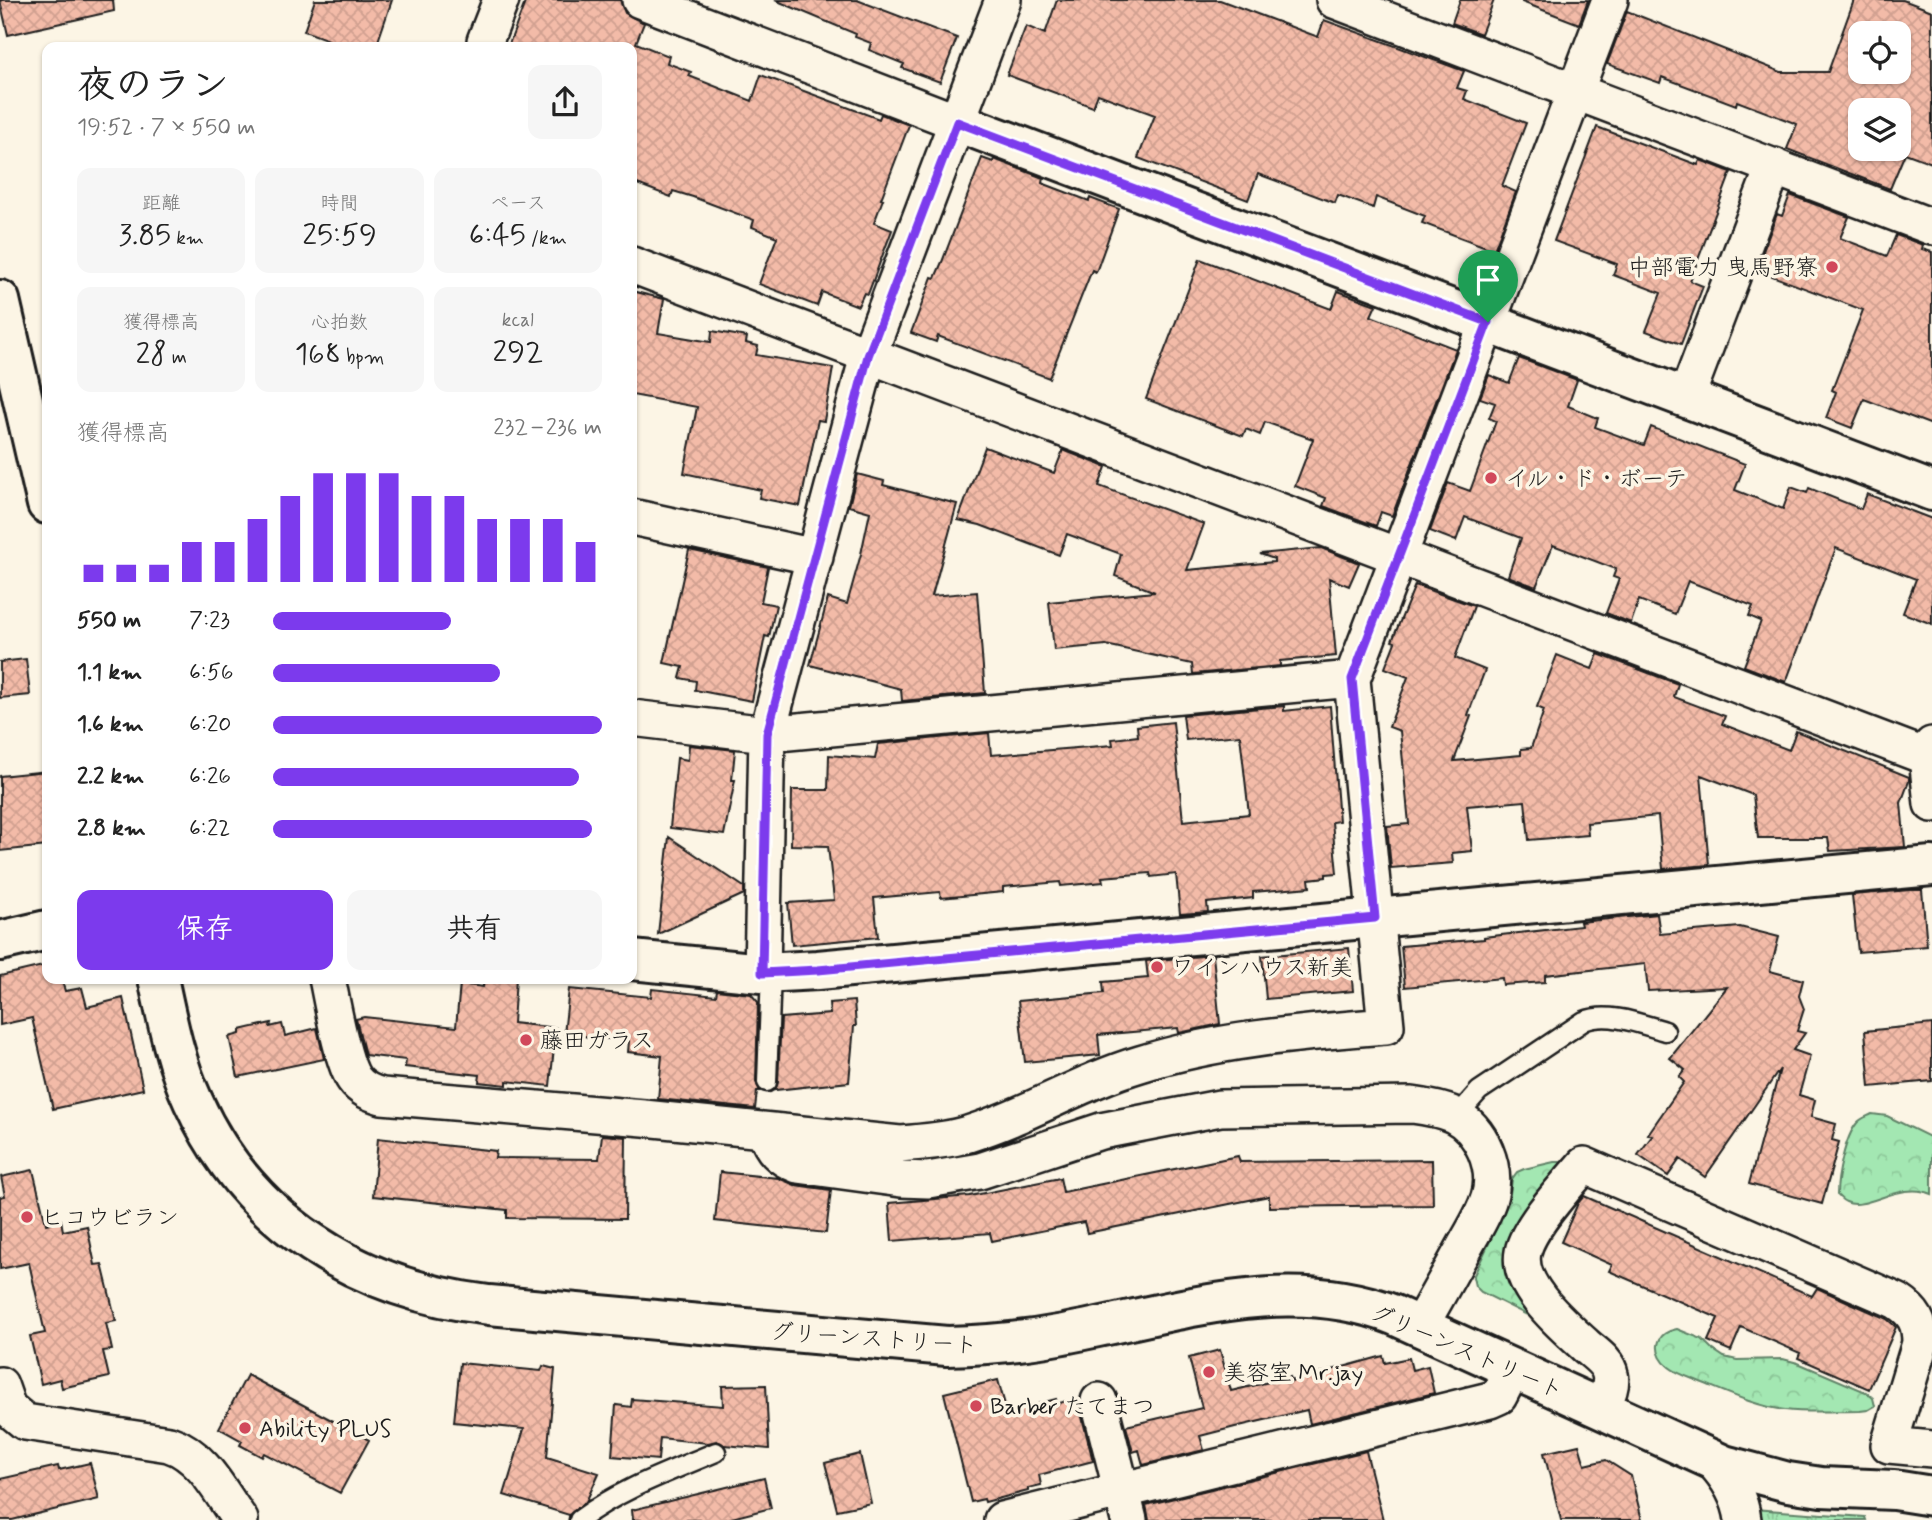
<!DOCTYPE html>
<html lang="ja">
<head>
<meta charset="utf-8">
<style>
  :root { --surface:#fff; --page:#f6f6f6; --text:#222; --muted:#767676; --accent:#7c3aed }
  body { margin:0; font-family:Mynerve,"Klee One",sans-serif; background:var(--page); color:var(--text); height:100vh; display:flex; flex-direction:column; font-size:26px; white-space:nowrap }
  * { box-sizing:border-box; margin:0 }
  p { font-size:23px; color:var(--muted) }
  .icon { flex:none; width:38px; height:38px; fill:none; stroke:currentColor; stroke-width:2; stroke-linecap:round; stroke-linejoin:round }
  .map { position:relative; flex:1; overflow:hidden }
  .panel { position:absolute; left:42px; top:42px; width:595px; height:942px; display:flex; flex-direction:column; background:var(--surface); border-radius:14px; box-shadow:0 2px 5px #0004 }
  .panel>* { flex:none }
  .tools { position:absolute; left:1848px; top:21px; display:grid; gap:14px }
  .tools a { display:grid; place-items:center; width:63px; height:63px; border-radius:14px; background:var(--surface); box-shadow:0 2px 5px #0004; font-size:35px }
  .pin { position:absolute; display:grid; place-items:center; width:60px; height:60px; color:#fff; margin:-72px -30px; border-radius:50% 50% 50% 0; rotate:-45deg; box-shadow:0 0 7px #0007 }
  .pin .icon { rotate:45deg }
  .round { display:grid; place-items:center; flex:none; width:74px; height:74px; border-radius:14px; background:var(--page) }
  .summary { display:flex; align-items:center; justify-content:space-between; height:119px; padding:0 35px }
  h1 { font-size:38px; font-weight:600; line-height:52px }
  .metrics { display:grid; grid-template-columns:repeat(3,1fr); gap:10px; height:119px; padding:7px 35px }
  .metrics div { display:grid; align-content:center; border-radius:14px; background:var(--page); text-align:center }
  .metrics b { font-size:30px; font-weight:600 }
  .metrics small { font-size:19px; font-weight:400 }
  .metrics p { font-size:19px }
  .chart { height:196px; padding:14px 35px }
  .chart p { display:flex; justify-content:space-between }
  .chart svg { width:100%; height:126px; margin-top:7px; stroke:var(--accent); stroke-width:6 }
  .button { display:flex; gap:14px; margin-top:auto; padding:14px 35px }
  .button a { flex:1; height:80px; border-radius:14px; background:var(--accent); color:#fff; font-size:28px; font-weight:600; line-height:80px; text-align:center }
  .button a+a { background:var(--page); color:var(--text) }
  ul { padding:0 35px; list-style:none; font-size:23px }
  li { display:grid; grid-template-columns:112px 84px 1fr; align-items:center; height:52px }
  li i { height:18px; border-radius:9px; background:var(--accent) }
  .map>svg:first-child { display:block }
  .grass { fill:url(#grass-tufts); stroke:#608267; stroke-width:2 }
  .forest { fill:url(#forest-crowns); stroke:#608267; stroke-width:2 }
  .building { fill:url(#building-cross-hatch); stroke:#1c1c1c; stroke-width:2; fill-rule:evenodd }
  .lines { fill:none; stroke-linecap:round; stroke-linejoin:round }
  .service-casing { stroke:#1c1c1c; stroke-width:23 }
  .minor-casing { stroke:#1c1c1c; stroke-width:40 }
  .tertiary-casing { stroke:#1c1c1c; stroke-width:44 }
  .service { stroke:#fcf5e5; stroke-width:18 }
  .minor { stroke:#fcf5e5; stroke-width:35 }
  .tertiary { stroke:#fcf5e5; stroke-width:38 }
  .route-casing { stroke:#fff; stroke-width:14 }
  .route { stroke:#7c3aed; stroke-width:9 }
  .poi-dot { fill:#d1495b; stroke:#fcf5e5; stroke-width:2.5 }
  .labels { text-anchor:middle; stroke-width:7; stroke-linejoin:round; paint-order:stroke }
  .poi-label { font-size:23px; fill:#1c1c1c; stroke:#fcf5e5; text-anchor:start }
  .street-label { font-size:23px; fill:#1c1c1c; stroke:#fcf5e5 }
</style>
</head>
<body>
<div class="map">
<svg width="1932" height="1520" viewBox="0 0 1932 1520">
  <defs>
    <pattern id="grass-tufts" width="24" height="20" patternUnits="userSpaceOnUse" patternTransform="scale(1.75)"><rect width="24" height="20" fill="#a3e7b2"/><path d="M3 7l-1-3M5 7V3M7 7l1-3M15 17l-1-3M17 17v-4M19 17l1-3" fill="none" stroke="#8cc698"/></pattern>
    <pattern id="forest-crowns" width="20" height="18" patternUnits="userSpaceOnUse" patternTransform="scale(1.75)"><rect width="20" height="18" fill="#a3e7b2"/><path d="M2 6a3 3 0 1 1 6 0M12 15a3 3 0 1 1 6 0" fill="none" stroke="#8cc698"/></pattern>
    <pattern id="building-cross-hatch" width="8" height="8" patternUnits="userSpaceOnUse" patternTransform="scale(1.75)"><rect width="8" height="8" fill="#f3bba8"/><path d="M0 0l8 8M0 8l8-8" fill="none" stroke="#d0a090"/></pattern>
  </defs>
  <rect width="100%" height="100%" fill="#fcf5e5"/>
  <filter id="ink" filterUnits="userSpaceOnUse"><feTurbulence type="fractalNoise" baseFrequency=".0143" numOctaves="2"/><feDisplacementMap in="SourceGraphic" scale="14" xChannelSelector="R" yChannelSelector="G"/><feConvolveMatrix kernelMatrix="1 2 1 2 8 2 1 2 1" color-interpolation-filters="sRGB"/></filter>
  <g filter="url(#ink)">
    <path class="grass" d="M1753,1509l112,8 1,3h-110z"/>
    <path class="forest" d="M1872,1114l15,2 45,22v56c-32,-14 -66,18 -86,8 -4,-1 -6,-5 -9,-7 0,-18 8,-58 20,-72 4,-5 9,-6 15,-9z
      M1554,1162h6l4,4 -20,27 -11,125 -52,-26 -6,-6 -2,-9 36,-76 3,-22 5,-7 7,-3z
      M1677,1329l25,10 10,10 12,8 13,3 46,-1 15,4 68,29 7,6 2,8 -7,4 -8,1c-25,0 -51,2 -75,-1 -29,-4 -55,-16 -82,-27 -11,-5 -24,-8 -34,-16 -7,-5 -12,-14 -11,-22 2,-11 10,-14 19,-16z"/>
    <path class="building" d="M0,0h113l1,11 -106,24z
      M315,0h77l-16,47h-50l3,-7 -25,-9z
      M526,0h94l5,13 19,10 -8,20 33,13 -2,7 24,9 -2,4 63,25 9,-26 118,44 2,-5 28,11 -28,74h2l-9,24 18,7 -24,64 -4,-1 -6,13 -36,-14 -5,14 -58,-22 18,-47 -25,-10 2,-7 -61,-23 -20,-6 -2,6 -39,-15v-135h-124z
      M775,0h82l100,38 -17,44 -38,-14 2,-4 -35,-14 2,-7 -16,-6 1,-3z
      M1057,0h163l98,37 6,-17 140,51 -7,17 10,3 -3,8 62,24 -24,63 14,6 -22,58 -72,-27 3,-7 -49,-19 -3,11 -35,-13 -3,8 -77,-29 -10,26 -110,-42 17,-43 -57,-21 -5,13 -86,-32 19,-49 19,8z
      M1460,0h34l-13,34 -29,-11z
      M1522,0h66l-9,24 -57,-22z
      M1854,0h49l29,11v152l-27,-10 -15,36 -103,-40 10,-25 -60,-23 -1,4 -74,-28 -2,6 -53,-19 20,-53 154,61h47zM1860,33h39v39h-39zM1860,110h39v39h-39z
      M1597,127l101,38 2,-5 31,12 -41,109 13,5 -22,58 -35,-13 15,-38 -48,-18 4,-11 -63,-23z
      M982,158l11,4 1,-3 49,19 -1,5 47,18 1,-3 29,11 -23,63 -4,-2 -43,108 -111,-42 -2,6 -25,-9 21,-56 3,1 7,-16z
      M1790,195l59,22 -9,21 47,18 9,-21 27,10 -1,4 10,3v173l-68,-26 -12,29 -26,-10 10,-26 -4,-2 31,-80 -107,-40 21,-56 5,2z
      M1200,259l131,50 7,-18 38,14 -5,11 85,33 -64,167 -11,-4 -5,14 -53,-20 3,-8 -31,-12 18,-47 -48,-17 -5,13 -14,-6 -3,7 -97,-37z
      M632,291l32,8 -6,34 53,9 1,-11 35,6 -1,6 12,3 -2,9 77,13 -9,53 -6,-1 -18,86 -41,-8 2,-8 -77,-17 13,-66 -65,-12z
      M1519,358l58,22 -9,26 30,12 -3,9 49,18 7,-18 94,37 -10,26 48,19 8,-22 16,6 2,-5 52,21 6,-15 65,25v105l-29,-11 13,-34 -80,-31 -50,134 -42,-16 17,-45 -12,-5 4,-10 -65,-25 -13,33 -36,-14 -8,23 -25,-10 13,-34 -6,-2 3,-8 -63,-24 -17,42 -28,-11 13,-38 -56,-21 -9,24 -26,-10 18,-48 22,8 26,-70 -7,-3 6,-15 -15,-5 9,-23 20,8z
      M985,447l69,26 9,-23 43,17 -7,19 105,38 -17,46 87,-8v-3l-14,-5 61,-6 38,15 -10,23 -20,-8 7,78 -56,5v5l-87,8 -1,-10 -86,-19 -52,5 -5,-48 106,-10 -40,-16 6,-22 -54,-20 -8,21 -79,-30 -22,-5z
      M857,474l27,7 -1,4 74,19 -25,92 45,-4 8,101 -83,8 -1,-12 -91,-24 18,-67 19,6 14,-50 9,-42 -21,-6z
      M689,550l79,17 -7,35 15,3 -7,32 -4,-1 -13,65 -57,-11 1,-9 -16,-3 3,-11 -19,-4z
      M1415,585l59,21 -19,52 30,12 -17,45 3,1 -17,45 67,-6v-6l10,-1 13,-38 -7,-3 20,-52 35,14 6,-15 80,30 -4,13 51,19 -3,8 67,26 7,-19 113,46v4l-8,22 4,44 -75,4 -2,-13h-70l-5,-43 -52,-20 8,90 -46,4 -5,-53 -71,7 1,12 -59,5 -4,-39 -58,5 5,45 -20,2 1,10 -62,5 -4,-42 22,-2 -9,-93 -11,-4 19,-50 -23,-9 10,-26 -3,-1z
      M26,659l4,36 -30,3v-36z
      M1284,706v5l46,-5 9,115 -7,1 5,51 -11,1v3l-17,2 1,8 -57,5v6l-46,5 1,9 -28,2 -4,-40 -25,3 -1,-4 -48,4 1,5 -42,4 -1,-4 -57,5v5l-62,6 -1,-6 -66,6 4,39 -86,8 -4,-42 46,-3 -6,-54 -37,-1 1,-55h36l1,-35 46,4 3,-15 111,-11 2,22 122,-10 -1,-6 26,-3 -1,-10 36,-4 10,99 66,-7 -9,-79 -54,5 -3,-25z
      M689,745l46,5 -3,30h3l-11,55 -54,-7 7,-70 11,2z
      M47,771v75l-47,5v-75z
      M669,837l75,50v7l-86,40z
      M1910,890h12l5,56 -69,6 -6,-57z
      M1657,914l3,20 80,-7 39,10 -9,34 33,9 -4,16 5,13 -7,22 8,2 -12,17 17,6 -11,39 16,5 -4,17 25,7 -4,16 7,2 -17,62 -73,-20 31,-115 -75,108 -25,-18 -12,17 -30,-21 14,-19 -4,-2 36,-52 -5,-5 6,-7 -15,-12 57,-71 -79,4 -3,-27 -100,11v7l-42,3 -1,-7 -97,9 -4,-41 83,-7v-2l97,-11 -1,-4z
      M1349,948l4,43 -87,8 -4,-43z
      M1213,955l7,69 -41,9 -1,-5 -80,7 2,20 -75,7 -7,-61 86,-8 -1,-11 45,-4 -2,-17z
      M47,965v13h14l4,13 17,-3 5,19 36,-9 20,91 -90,20 -21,-91 -32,7v-49z
      M484,978h32l-3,45 43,5 -6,58 -43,-5v4l-28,-3 1,-7 -75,-8 1,-7 -41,-5 -9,-36 8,-2 92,10 4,-43 23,3z
      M569,989l82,8 1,-8 64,7 1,-6 34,4 7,8 -2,80 4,9h-3l-2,18 -97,-10 4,-43 -34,-4 1,-11 -65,-7z
      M854,1001l2,25h-2l-5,56 -74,8 3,-8 3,-64 49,-4 -1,-11z
      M271,1023l-1,4 12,-3 3,12 32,-8 7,31 -86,18 -9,-40 11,-3v-4z
      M1932,1024v57l-62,6 -5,-56z
      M602,1135l24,2 -1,82 -118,-1v-8l-134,-14 5,-58 118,13 -1,7 104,1z
      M1238,1156l2,6 192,-2 1,45 -164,2v-11l-182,37 -3,-11 -92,19 -2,-8 -98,8 -3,-38 81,-7 90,-18 3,14z
      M33,1170l13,54 15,-4 2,11 24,-5 8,39 7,-1 14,57 -10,2 6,27 -9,1 6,26 -47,11 -2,-9 -19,5 -11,-48 15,-3 -16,-70 -29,6v-72l5,-1 -4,-19z
      M720,1172l58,6 17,7 36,5 -5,43 -111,-12z
      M1584,1196l228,100 5,-8 70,31 9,8 -27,62 -71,-31 2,-5 -59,-26 -10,24 -23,-10 10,-23 -109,-47 3,-6 -51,-23 17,-39z
      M1220,1350l11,41 59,-14 2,4 91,-25 2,7 24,-5 3,12 16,-4 6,27 -124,31 -3,-14 -68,16 -39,10 4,14 -61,15 -4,-15 -6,2 -7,-26 76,-18 -13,-50z
      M460,1363l81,8 2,-5 12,3 -8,88 52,16 -13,29 -17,13 -65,-20 20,-66 -70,-7z
      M247,1375l122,65 -29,53 -76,-40 -2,4 -22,-12 2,-4 -23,-13z
      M998,1380l9,32 49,-13 1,5 12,-4 2,7 8,-2 14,56 -54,14 2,10 -13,3v3l-43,11 -1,-3 -13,3 -27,-109z
      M766,1385l3,64 -45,-4 -7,-4 -9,2 -48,-5 -2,22 -46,-4 4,-51 15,2 1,-8 91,7 -1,-20z
      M1579,1445l6,20 21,-5 25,16 11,44h-81l-17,-67z
      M1366,1451l17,69h-234l-3,-15z
      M860,1454l11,49 -34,7 -12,-47z
      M90,1463l9,36 -87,21h-12v-41l58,-13 1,4z
      M764,1478l7,30 -47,12h-91l-1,-10z"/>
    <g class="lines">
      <defs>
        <path id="service" d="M767,1082l4,-111
          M1456,1117l23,-26 105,-70c24,-10 57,3 81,10
          M579,1520c41,-31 90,-48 137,-68"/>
        <path id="minor" d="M640,0l317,122
          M1334,0l598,227
          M486,47l-1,-6 16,-41
          M632,265l1295,492
          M1686,398l88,-232
          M632,517l183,40
          M632,718l135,16 585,-55
          M1932,745l-5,12 5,47
          M762,973l5,-239 101,-378 135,-356
          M327,978c5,24 15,84 27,101 7,10 17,14 28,17l262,22 256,26c22,-2 46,-3 68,-10 59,-18 112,-52 172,-70 80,-25 162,-31 246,-38l-34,-347 258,-679
          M765,1131c7,19 14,27 33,34l103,14 27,1 52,-9 121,-40 119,-23 192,-3c15,2 28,4 42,10 28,14 44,54 35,83 -5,17 -16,33 -24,48 -15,27 -30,54 -45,80
          M0,1385l8,23 17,14 144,22c34,11 51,48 71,76
          M1099,1401l30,119
          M1601,1409c5,-11 12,-23 9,-35 -2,-12 -15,-20 -24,-28 -23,-21 -70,-60 -63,-94 5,-25 44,-67 61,-87l313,136c17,11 23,21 23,42l-31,102 43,4
          M1711,1459c16,17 29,36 32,61
          M1002,1520l488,-120 9,-4 14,-27"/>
        <path id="tertiary" d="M957,122l975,369
          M0,300l47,204
          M0,941l47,-11
          M632,960l130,13 56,-3 1114,-104
          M158,978c9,42 17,84 35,123 55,122 166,189 296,204l458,41c38,-1 74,-4 111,-11 111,-20 226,-63 336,-20l330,150 64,17 33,5 73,3 38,6"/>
      </defs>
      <use href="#service" class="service-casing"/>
      <use href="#minor" class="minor-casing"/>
      <use href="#tertiary" class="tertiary-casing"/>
      <use href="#service" class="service"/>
      <use href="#minor" class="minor"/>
      <use href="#tertiary" class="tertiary"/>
    </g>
  </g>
  <g class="lines" filter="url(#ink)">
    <defs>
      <path id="route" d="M957,122l531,200 -136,357 23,239 -557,52 -56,3 5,-239 101,-378z"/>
    </defs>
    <use href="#route" class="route-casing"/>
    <use href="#route" class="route"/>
  </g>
  <g class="poi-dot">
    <circle cx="1832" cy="267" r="7"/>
    <circle cx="1491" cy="478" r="7"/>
    <circle cx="1157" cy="967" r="7"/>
    <circle cx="526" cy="1040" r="7"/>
    <circle cx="27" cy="1217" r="7"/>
    <circle cx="1209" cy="1372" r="7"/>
    <circle cx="976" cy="1406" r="7"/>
    <circle cx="245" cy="1428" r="7"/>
  </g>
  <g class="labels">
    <g class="poi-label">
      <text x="1818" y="275" text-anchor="end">中部電力 曳馬野寮</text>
      <text x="1505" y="486">イル・ド・ボーテ</text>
      <text x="1171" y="975">ワインハウス新美</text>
      <text x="540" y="1048">藤田ガラス</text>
      <text x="41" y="1225">ヒコウビラン</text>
      <text x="1223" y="1380">美容室 Mr.jay</text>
      <text x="990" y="1414">Barber たてまつ</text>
      <text x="259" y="1436">Ability PLUS</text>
    </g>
    <g class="street-label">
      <text transform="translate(874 1338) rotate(4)" y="8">グリーンストリート</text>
      <text transform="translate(1467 1351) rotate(23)" y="8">グリーンストリート</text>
    </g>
  </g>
</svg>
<div class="tools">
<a><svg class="icon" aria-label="locate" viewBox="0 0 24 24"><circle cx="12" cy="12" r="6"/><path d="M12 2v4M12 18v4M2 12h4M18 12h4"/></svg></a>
<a><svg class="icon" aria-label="layers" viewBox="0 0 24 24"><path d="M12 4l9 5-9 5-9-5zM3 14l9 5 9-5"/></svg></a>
</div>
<div class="pin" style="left:1488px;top:322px;background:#1e9e55"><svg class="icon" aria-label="arrive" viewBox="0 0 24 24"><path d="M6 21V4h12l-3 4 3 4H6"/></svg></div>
<section class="panel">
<div class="summary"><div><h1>夜のラン</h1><p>19:52 · 7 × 550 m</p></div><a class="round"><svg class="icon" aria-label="share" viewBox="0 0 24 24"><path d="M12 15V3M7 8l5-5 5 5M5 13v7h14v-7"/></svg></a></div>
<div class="metrics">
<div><p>距離</p><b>3.85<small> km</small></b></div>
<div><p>時間</p><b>25:59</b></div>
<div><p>ペース</p><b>6:45<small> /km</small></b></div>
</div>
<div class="metrics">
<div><p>獲得標高</p><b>28<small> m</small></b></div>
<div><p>心拍数</p><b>168<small> bpm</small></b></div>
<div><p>kcal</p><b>292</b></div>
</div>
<div class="chart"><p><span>獲得標高</span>232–236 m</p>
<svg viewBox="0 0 160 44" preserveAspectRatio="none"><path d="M5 44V38M15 44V38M25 44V38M35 44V30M45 44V30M55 44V22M65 44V14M75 44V6M85 44V6M95 44V6M105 44V14M115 44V14M125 44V22M135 44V22M145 44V22M155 44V30"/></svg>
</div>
<ul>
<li><b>550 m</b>7:23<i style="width:54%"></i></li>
<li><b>1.1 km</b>6:56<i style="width:69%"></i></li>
<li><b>1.6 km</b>6:20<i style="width:100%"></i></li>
<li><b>2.2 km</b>6:26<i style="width:93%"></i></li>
<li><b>2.8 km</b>6:22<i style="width:97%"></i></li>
</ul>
<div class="button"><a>保存</a><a>共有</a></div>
</section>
</div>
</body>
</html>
